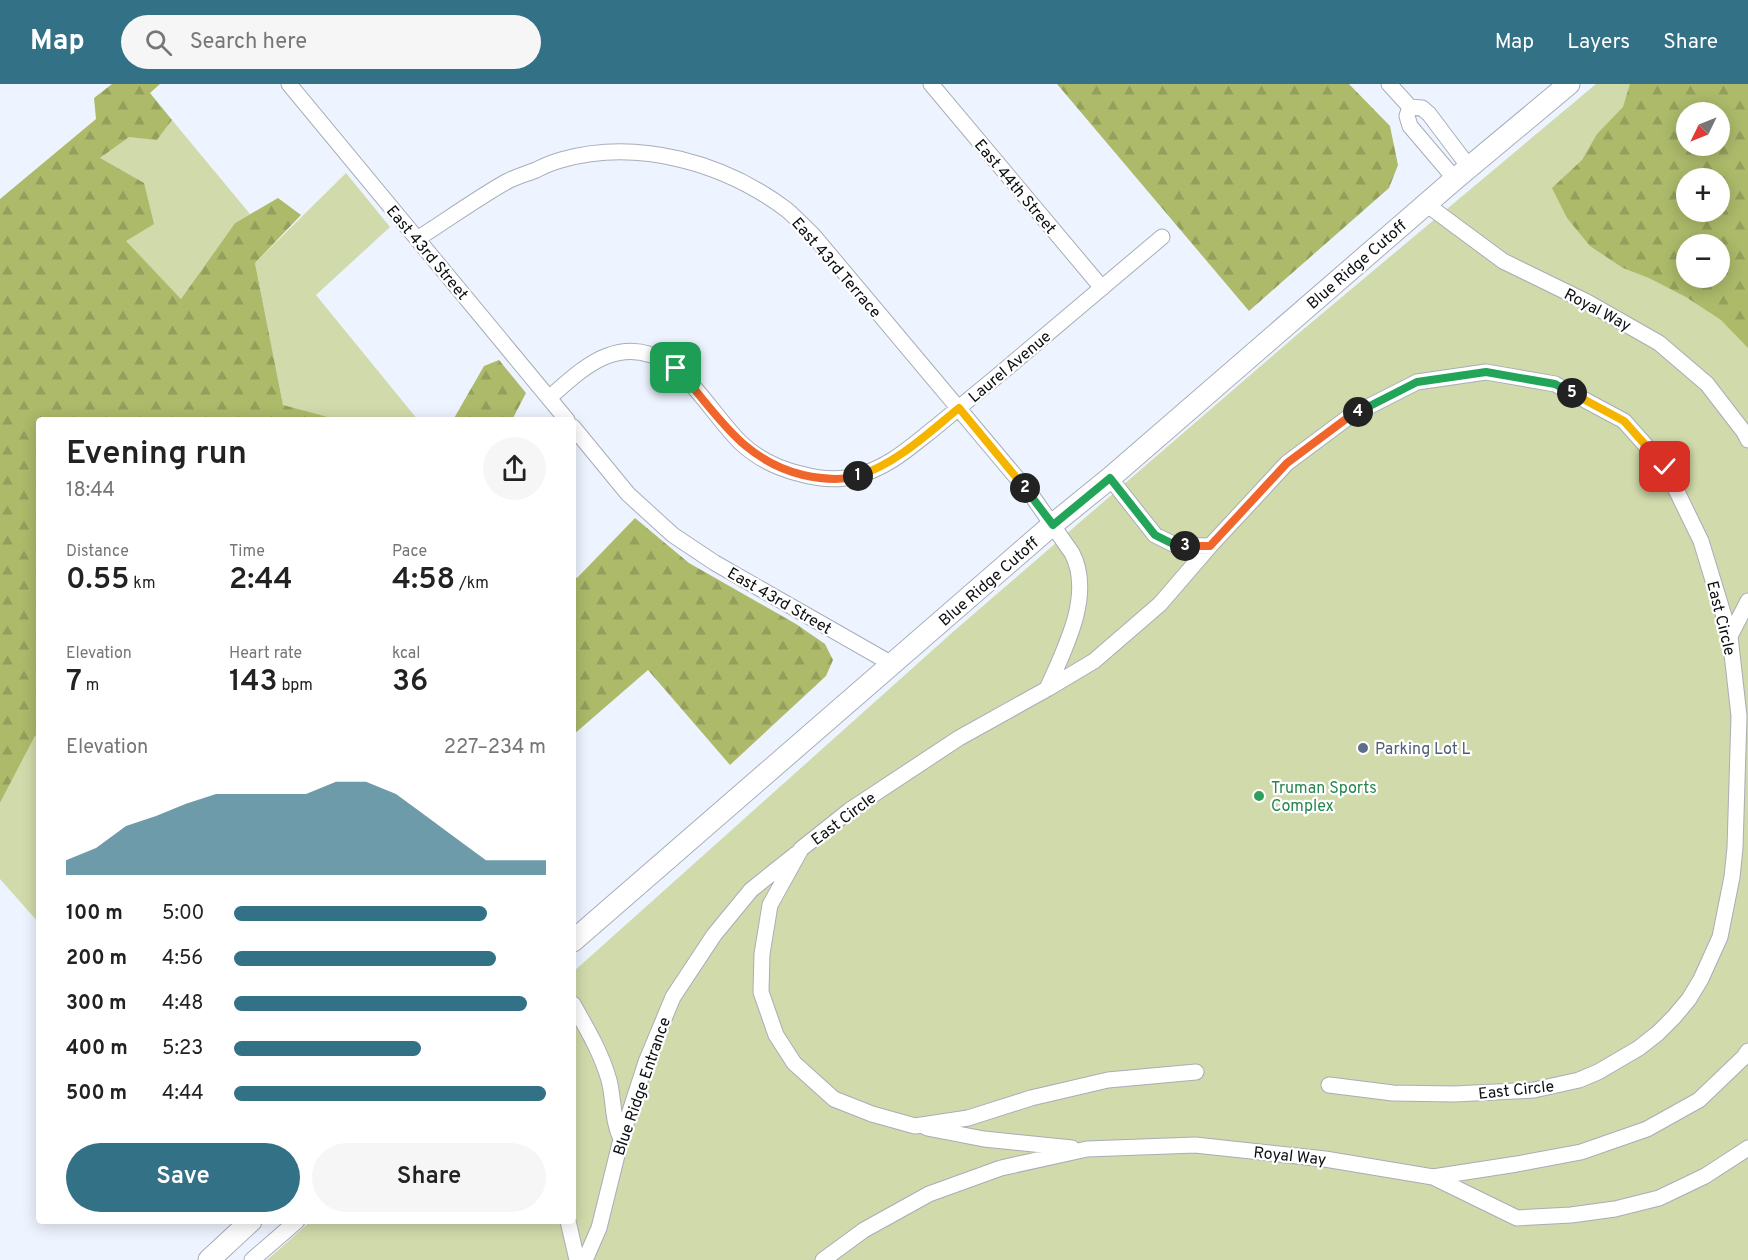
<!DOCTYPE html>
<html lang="en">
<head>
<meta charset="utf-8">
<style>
  :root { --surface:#fff; --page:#f6f6f6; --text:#222; --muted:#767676; --accent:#327186 }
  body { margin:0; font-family:Overpass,sans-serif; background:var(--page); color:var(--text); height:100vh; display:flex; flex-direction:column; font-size:22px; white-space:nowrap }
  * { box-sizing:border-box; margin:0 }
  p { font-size:20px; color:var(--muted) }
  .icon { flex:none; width:33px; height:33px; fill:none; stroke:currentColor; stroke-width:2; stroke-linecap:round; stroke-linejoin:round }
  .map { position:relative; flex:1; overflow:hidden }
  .sheet { position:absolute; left:36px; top:333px; width:540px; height:807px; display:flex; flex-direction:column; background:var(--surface); border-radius:6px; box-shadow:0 3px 15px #0003 }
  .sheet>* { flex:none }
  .needle { width:39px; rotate:227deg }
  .controls { position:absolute; left:1676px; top:18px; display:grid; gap:12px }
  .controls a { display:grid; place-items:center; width:54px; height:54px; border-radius:50%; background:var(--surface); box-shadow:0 3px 15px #0003; font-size:30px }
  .pin { position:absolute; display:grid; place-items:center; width:51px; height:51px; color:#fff; margin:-26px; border-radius:12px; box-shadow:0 3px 9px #0006 }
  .km { position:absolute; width:30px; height:30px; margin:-15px; border-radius:50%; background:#222; color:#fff; font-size:16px; line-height:30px; text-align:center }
  .round { display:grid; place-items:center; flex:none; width:63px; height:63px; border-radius:32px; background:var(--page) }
  .overview { display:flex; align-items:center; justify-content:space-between; height:102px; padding:0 30px }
  h1 { font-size:33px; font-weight:600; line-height:45px }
  .stats { display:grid; grid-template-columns:repeat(3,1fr); gap:9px; height:102px; padding:6px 30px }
  .stats div { display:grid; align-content:center }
  .stats b { font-size:30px; font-weight:600 }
  .stats small { font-size:16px; font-weight:400 }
  .stats p { font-size:16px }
  .chart { height:168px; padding:12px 30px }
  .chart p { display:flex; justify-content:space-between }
  .chart svg { width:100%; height:108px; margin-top:6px; fill:var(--accent); opacity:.7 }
  .cta { display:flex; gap:12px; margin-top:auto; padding:12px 30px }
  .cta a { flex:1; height:69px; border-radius:36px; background:var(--accent); color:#fff; font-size:24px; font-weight:600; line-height:69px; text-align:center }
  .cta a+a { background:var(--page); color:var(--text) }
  ul { padding:0 30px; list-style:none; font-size:20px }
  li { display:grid; grid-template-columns:96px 72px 1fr; align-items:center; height:45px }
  li i { height:15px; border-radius:8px; background:var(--accent) }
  header { display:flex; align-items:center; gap:36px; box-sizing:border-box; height:84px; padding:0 30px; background:var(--accent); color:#fff }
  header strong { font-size:28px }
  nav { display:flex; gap:33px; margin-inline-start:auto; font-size:21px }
  .search { width:420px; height:54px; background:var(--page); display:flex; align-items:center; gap:15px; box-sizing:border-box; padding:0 21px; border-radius:33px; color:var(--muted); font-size:22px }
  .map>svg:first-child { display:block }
  .green { fill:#d0daaa; fill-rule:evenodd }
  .forest { fill:url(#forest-firs); fill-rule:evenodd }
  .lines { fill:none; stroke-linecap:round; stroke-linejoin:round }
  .minor-casing { stroke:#a8adb7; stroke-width:17 }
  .secondary-casing { stroke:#a8adb7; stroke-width:23 }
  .minor { stroke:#fff; stroke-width:15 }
  .secondary { stroke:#fff; stroke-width:21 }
  .split-1-casing { stroke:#fff; stroke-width:12 }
  .split-2-casing { stroke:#fff; stroke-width:12 }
  .split-3-casing { stroke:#fff; stroke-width:12 }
  .split-4-casing { stroke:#fff; stroke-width:12 }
  .split-5-casing { stroke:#fff; stroke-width:12 }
  .split-6-casing { stroke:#fff; stroke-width:12 }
  .split-1 { stroke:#f0652b; stroke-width:8 }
  .split-2 { stroke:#f5b400; stroke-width:8 }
  .split-3 { stroke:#22a559; stroke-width:8 }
  .split-4 { stroke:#f0652b; stroke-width:8 }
  .split-5 { stroke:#22a559; stroke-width:8 }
  .split-6 { stroke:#f5b400; stroke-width:8 }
  .service-dot { fill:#5c6f8a; stroke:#fff; stroke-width:2 }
  .leisure-dot { fill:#2e9e5b; stroke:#fff; stroke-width:2 }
  .labels { text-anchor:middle; stroke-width:4.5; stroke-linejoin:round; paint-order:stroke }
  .street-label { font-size:16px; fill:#0c0e11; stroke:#fff }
  .service-label { font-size:16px; fill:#4e5e75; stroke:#fff; text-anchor:start }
  .leisure-label { font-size:16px; fill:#27864d; stroke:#fff; text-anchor:start }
</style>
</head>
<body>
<header>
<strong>Map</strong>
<div class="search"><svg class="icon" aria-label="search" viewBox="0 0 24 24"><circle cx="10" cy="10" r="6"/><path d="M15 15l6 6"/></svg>Search here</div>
<nav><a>Map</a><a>Layers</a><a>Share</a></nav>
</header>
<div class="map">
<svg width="1748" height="1176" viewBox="0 0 1748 1176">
  <defs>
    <pattern id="forest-firs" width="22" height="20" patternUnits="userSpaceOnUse" patternTransform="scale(1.5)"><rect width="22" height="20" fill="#acba6a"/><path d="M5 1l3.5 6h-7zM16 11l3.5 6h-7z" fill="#939f5b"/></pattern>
  </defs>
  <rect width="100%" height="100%" fill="#eef4ff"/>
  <path class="green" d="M1596,0h152v1176h-1481l44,-39h262v-249l381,-341 345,-298zM1686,28h33v34h-33zM1686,94h33v34h-33zM1686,160h33v34h-33z
    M172,36l78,94 -15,9 -54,76 -56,-58 -25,-83 29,-22 28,4z
    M346,89l44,54 -74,68 102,125h-79l-56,-14 -28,-143z
    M35,652l4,2v185l-39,-44v-76z"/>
  <path class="forest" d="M112,0h48l-10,9 22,27 -15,20 -28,-3 -29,21 44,25 10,41 -28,17 55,58 54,-76 43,-25 23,17 -46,48 28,142 56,15h-300v318l-4,-2 -35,67v-604l96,-80 -2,-21z
    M1057,0h292l41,42 8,39 -9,23 -140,123z
    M1630,0h118v264l-27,-28 -35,-23 -37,-19 -26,-10 -33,-22 -23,-28 -15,-30 30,-28 15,-26 26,-27zM1719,28v34h-33v-34zM1719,94v34h-33v-34zM1686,160h33v34h-33z
    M499,276l27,33 -14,27h-59l31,-54z
    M635,434l54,45 107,61 29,20 8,16 -7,16 -96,89 -82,-95 -75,65v-161l4,4z"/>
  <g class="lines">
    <defs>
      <path id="minor" d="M289,0l278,336
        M931,0l171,204
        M1389,0l21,23
        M1455,95l-45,-53 -3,-10 3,-9 12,1 7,6 40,53
        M1426,120l77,57 84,41 72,41 48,41 37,48 4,8
        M417,155c30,-19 59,-40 89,-57 9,-5 20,-8 30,-12 8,-4 17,-8 25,-10 77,-22 164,3 226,50 9,8 18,17 26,25l219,261 40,57c22,42 -8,97 -25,136
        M549,314c16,-14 38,-35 58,-42 64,-24 97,51 134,87 17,16 39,26 60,31 18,5 36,7 54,2 31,-7 53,-27 77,-46 21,-17 42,-35 63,-52 56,-47 111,-94 167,-141
        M573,343l55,67 45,41 42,28 177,101
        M1110,394l45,57 20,10 35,1
        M1730,552l18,-35
        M573,920c14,25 28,48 36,76 5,19 3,40 12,59
        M1196,988l-88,8 -77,18 -63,20 -53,8 -43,-12 -38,-15 -40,-36 -18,-28 -15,-43 1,-38 8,-49 31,-56 49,-39 109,-72 88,-49 47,-28 66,-57 50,-58 77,-83 63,-47 67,-34 69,-10 69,12 69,37 41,46 36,74 29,95 9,80 -4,132 -3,29 -12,60 -19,42 -12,20 -15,18 -16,16 -19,15 -41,24 -19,8 -45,10 -80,4 -61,-1 -64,-8
        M927,1044l57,11 88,9
        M1433,1093l84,41 54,-3 44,-6 44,-11 46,-22 43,-28
        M568,1137l9,39
        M252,1176l45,-39
        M585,1176l14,-32 22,-89 25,-77 27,-65 41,-62 37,-45 45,-36
        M823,1176l41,-30 65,-36 72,-26 86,-19 108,-4 130,14 108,18 84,-13 64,-12 66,-23 52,-29 45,-43 4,-6"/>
      <path id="secondary" d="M573,857l479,-416 58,-47 345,-299 114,-95
        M209,1176l42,-39"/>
    </defs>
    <use href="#minor" class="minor-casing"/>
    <use href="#secondary" class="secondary-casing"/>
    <use href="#minor" class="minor"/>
    <use href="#secondary" class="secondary"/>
  </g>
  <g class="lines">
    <defs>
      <path id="split-1" d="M676,284c41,44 63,91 127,107 18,4 37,6 55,1"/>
      <path id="split-2" d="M858,392c39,-13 69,-42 101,-68l66,80"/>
      <path id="split-3" d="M1025,404l28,37 57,-47 45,57 20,10 10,1"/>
      <path id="split-4" d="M1185,462h25l77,-83 63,-47 8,-4"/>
      <path id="split-5" d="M1358,328l59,-30 69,-10 69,12 17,9"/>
      <path id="split-6" d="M1572,309l52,28 41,46"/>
    </defs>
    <use href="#split-1" class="split-1-casing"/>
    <use href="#split-2" class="split-2-casing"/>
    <use href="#split-3" class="split-3-casing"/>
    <use href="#split-4" class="split-4-casing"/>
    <use href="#split-5" class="split-5-casing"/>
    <use href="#split-6" class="split-6-casing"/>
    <use href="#split-1" class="split-1"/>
    <use href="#split-2" class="split-2"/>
    <use href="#split-3" class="split-3"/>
    <use href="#split-4" class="split-4"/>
    <use href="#split-5" class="split-5"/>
    <use href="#split-6" class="split-6"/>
  </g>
  <circle class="service-dot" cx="1363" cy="664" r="6"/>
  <circle class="leisure-dot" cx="1259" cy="712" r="6"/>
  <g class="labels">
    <g class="street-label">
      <text transform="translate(1016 102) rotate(50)" y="6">East 44th Street</text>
      <text transform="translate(428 168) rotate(50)" y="6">East 43rd Street</text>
      <text transform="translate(1356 180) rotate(-41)" y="6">Blue Ridge Cutoff</text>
      <text transform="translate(837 183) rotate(49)" y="6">East 43rd Terrace</text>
      <text transform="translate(1598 225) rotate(28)" y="6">Royal Way</text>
      <text transform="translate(1009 282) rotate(-40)" y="6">Laurel Avenue</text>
      <text transform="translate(988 497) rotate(-41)" y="6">Blue Ridge Cutoff</text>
      <text transform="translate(780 516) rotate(30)" y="6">East 43rd Street</text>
      <text transform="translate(1722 534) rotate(76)" y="6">East Circle</text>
      <text transform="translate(843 734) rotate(-37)" y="6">East Circle</text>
      <text transform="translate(641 1002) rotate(-71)" y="6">Blue Ridge Entrance</text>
      <text transform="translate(1516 1005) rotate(-6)" y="6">East Circle</text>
      <text transform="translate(1290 1071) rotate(6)" y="6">Royal Way</text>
    </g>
    <g class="service-label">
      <text x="1375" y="670">Parking Lot L</text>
    </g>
    <g class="leisure-label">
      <text x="1271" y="709">Truman Sports<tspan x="1271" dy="18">Complex</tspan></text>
    </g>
  </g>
</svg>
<div class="controls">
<a><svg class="needle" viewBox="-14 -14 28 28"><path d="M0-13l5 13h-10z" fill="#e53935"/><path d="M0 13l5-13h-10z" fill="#767676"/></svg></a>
<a>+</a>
<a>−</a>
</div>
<div class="pin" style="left:676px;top:284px;background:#1e9e55"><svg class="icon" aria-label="arrive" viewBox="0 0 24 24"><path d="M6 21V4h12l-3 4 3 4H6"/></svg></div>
<div class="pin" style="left:1665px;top:383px;background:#d93025"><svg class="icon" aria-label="check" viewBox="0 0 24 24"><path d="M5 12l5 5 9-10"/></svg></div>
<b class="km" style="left:858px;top:392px">1</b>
<b class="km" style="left:1025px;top:404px">2</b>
<b class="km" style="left:1185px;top:462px">3</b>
<b class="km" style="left:1358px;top:328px">4</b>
<b class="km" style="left:1572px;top:309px">5</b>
<section class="sheet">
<div class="overview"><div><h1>Evening run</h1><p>18:44</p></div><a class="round"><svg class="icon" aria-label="share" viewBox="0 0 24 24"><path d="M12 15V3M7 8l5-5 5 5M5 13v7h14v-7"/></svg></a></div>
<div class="stats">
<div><p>Distance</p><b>0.55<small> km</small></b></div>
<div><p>Time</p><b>2:44</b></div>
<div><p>Pace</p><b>4:58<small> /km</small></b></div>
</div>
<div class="stats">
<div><p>Elevation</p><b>7<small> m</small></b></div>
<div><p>Heart rate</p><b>143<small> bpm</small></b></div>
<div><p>kcal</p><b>36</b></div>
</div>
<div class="chart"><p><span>Elevation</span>227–234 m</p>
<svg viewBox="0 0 160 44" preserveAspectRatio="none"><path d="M0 44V38L10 33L20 24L30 20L40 15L50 11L60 11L70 11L80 11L90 6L100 6L110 11L120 20L130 29L140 38L150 38L160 38V44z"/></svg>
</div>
<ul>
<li><b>100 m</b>5:00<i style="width:81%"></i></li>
<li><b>200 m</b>4:56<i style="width:84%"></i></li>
<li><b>300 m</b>4:48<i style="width:94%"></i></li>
<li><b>400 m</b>5:23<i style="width:60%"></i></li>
<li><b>500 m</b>4:44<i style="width:100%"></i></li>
</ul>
<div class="cta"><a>Save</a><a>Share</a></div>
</section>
</div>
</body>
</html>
